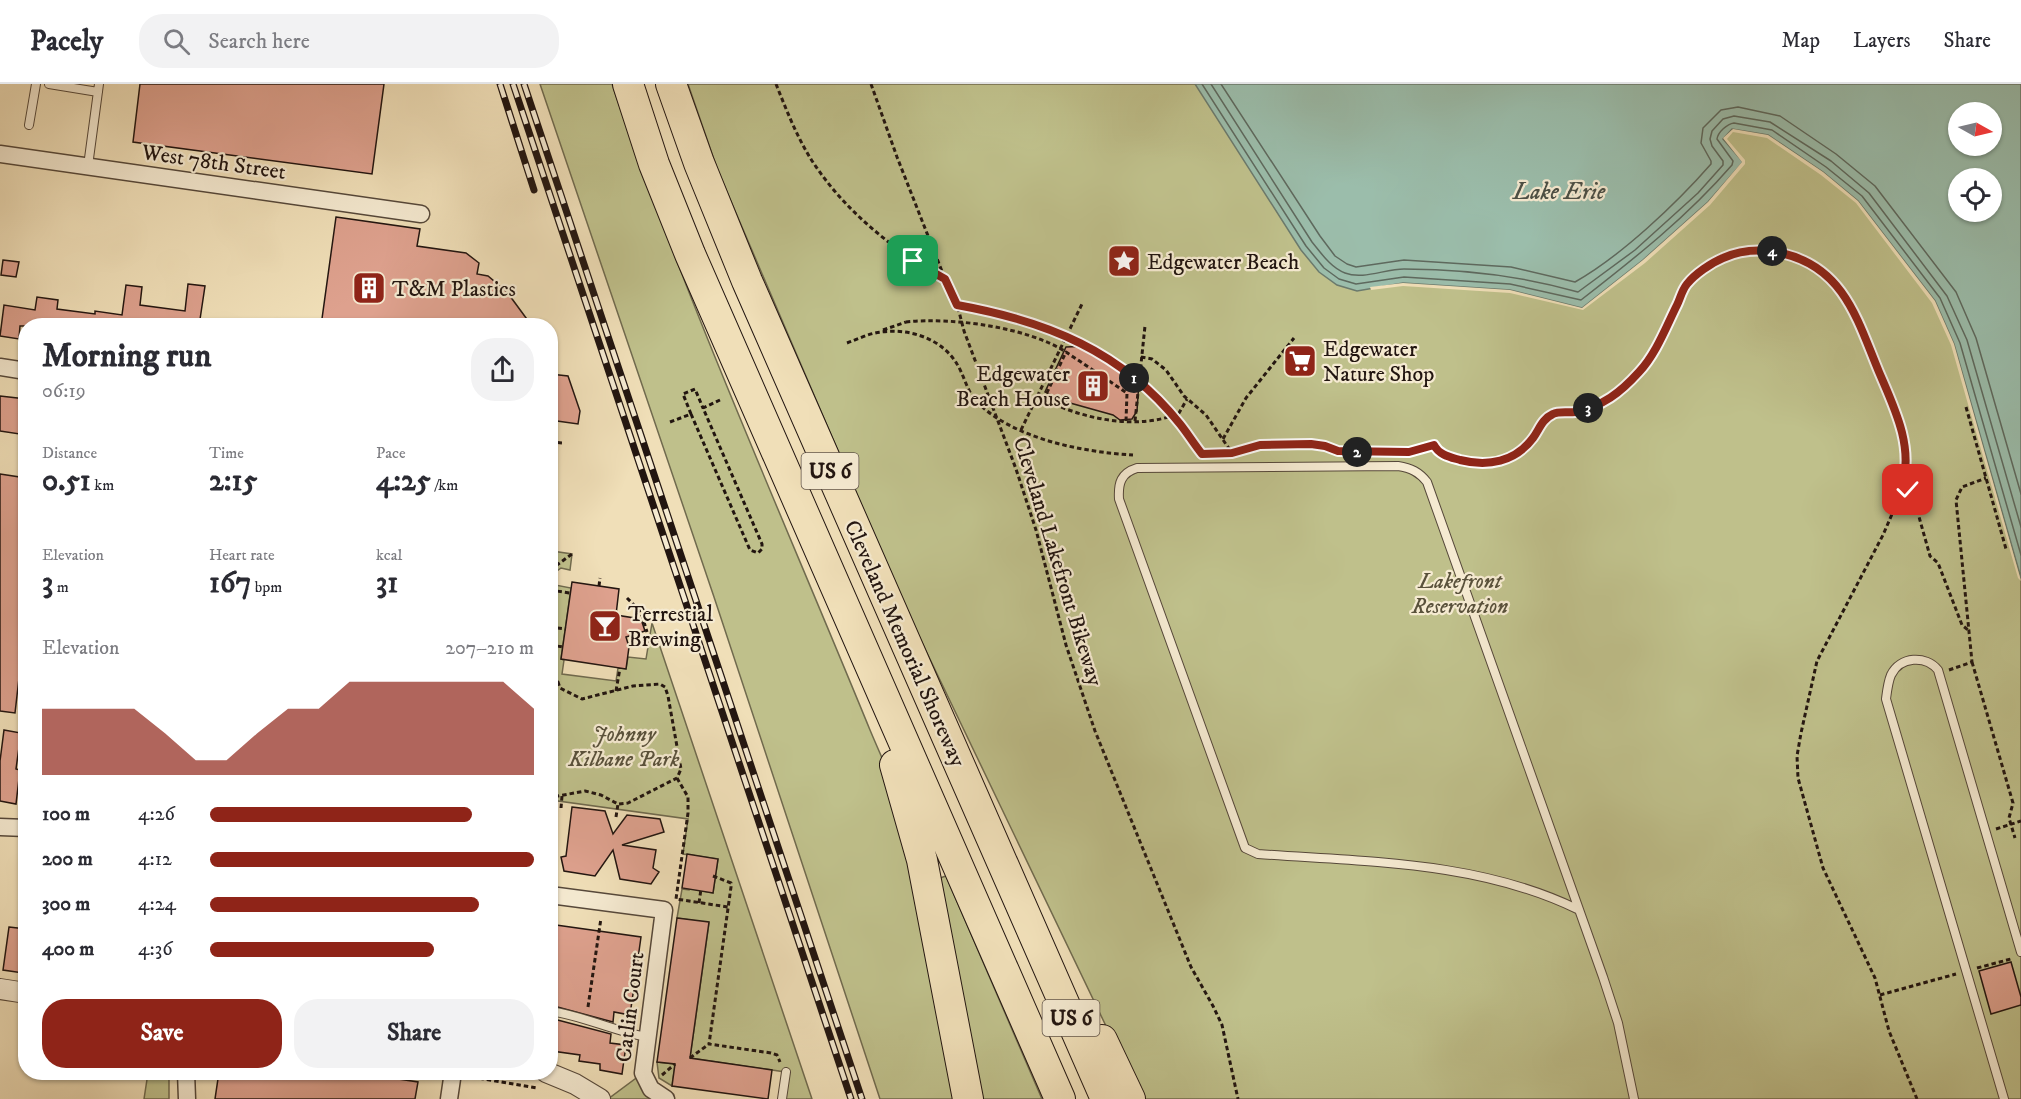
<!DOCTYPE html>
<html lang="en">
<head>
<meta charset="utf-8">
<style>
  :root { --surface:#fff; --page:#f2f2f3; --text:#2b2b33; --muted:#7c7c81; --line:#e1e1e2; --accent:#8f2418 }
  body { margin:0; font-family:"IM FELL DW Pica",serif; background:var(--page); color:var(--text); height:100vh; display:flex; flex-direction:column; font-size:22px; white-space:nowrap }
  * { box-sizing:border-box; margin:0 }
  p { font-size:20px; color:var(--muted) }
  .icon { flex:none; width:33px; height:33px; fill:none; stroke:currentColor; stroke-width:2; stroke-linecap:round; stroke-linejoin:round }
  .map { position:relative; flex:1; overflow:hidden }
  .panel { position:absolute; left:18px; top:234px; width:540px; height:762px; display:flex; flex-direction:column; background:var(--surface); border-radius:24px; box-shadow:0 2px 4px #0004 }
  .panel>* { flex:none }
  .needle { width:39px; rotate:98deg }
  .tools { position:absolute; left:1948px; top:18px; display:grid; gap:12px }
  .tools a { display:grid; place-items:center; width:54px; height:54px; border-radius:50%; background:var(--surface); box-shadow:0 2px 4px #0004; font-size:30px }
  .pin { position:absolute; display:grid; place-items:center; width:51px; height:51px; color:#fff; margin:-26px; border-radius:12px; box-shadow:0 3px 9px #0006 }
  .km { position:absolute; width:30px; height:30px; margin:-15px; border-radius:50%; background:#222; color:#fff; font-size:16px; line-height:30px; text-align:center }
  .round { display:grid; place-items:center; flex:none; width:63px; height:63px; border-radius:24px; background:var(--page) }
  .overview { display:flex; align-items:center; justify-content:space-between; height:102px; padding:0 24px }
  h1 { font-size:33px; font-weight:700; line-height:45px }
  .metrics { display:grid; grid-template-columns:repeat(3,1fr); gap:9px; height:102px; padding:6px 24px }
  .metrics div { display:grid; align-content:center }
  .metrics b { font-size:30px; font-weight:700 }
  .metrics small { font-size:16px; font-weight:400 }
  .metrics p { font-size:16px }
  .chart { height:168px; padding:12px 24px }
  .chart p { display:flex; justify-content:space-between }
  .chart svg { width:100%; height:108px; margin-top:6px; fill:var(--accent); opacity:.7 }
  .action { display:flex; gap:12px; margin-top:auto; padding:12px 24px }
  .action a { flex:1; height:69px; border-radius:24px; background:var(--accent); color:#fff; font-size:24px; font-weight:700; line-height:69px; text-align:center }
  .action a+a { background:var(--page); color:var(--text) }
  ul { padding:0 24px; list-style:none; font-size:20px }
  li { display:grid; grid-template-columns:96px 72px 1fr; align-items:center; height:45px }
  li i { height:15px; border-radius:8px; background:var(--accent) }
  header { display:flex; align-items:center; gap:36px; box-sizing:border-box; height:84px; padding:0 30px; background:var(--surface); border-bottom:2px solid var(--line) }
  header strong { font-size:28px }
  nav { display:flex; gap:33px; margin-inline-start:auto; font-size:21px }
  .search { width:420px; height:54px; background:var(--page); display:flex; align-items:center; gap:15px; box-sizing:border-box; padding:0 21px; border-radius:24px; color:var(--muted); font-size:22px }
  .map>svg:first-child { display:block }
  .green { fill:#bfc08b; stroke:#706a4e; stroke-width:1.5 }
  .water { fill:#9bbdab; stroke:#6b7a6d; stroke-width:1.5; fill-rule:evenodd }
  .pier { fill:#f0dfb8 }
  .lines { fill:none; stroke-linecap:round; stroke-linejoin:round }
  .shore { stroke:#5e695e; stroke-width:1.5 }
  .building { fill:#dea18e; stroke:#221510; stroke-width:1.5 }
  .service-casing { stroke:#56483a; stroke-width:10 }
  .minor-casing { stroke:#56483a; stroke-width:19 }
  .tertiary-casing { stroke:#56483a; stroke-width:22 }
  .motorway-casing { stroke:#221510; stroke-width:32 }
  .path { stroke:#221510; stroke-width:3; stroke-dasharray:4.5 3; stroke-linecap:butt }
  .service { stroke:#f5ead1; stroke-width:8 }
  .minor { stroke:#f5ead1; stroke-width:16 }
  .tertiary { stroke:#f5ead1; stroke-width:20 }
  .motorway { stroke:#f0dfb8; stroke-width:30 }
  .rail-casing { stroke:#221510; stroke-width:7 }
  .rail { stroke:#f5ead1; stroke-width:4.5; stroke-dasharray:14; stroke-linecap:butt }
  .path-bridge { stroke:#221510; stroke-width:3; stroke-dasharray:4.5 3; stroke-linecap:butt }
  .route-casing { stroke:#fff; stroke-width:12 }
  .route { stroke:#8f2418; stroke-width:8 }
  .labels { text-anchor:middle; stroke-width:4.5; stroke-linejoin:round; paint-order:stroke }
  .shield { fill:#f5ead1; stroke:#61554a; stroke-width:1.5 }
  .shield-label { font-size:21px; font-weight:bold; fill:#221510 }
  .street-label { font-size:22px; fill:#221510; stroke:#f5ead1 }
  .poi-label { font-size:22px; fill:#221510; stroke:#f5ead1; text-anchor:start }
  .park-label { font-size:22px; font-style:italic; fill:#59513b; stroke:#f5ead1 }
  .water-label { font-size:24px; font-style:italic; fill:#4c5046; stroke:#f5ead1 }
</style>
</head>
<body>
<header>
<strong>Pacely</strong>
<div class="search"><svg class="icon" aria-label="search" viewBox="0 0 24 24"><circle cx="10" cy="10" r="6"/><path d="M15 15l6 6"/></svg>Search here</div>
<nav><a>Map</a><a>Layers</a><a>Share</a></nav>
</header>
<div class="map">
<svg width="2021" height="1015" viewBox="0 0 2021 1015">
  <rect width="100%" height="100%" fill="#f0dfb8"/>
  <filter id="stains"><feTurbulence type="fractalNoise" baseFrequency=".00333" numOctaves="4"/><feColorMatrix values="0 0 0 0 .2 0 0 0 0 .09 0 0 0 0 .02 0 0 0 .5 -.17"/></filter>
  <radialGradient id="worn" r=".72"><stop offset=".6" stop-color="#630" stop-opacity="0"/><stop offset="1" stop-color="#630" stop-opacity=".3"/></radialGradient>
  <path class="green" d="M540,0h72c75,220 170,431 258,646 21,50 45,99 64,150l12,-4 96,223h-162l-166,-502z
    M688,0h1220l113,362v653h-880l-237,-494 -186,-434z
    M552,467l20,3 -2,16 -9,-2 -4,3 -2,14 16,3 -10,71 3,1 -2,14 54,7 2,-13 8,1 2,-12 18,2 6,-36 160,476h-30l3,-27 -95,-14 19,-135 -32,-5 5,-29 7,1v-2l24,5 5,-34 -35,-5 5,-35 -137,-19z
    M657,978l18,2 -3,22 -13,-8z
    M148,989h21v26h-25z
    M643,989l23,26h-58z"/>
  <path class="water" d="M1195,0h826v494l-67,-234 -19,-43 -77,-100 -35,-29 -55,-37 -36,-6 -9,10 20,23 -35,40 -65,58 -61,48 -72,-18 -107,-7 -46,8 -20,-6 -18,-13 -18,-22zM1959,28h33v34h-33zM1959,94h33v34h-33z"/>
  <path class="pier" d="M1733,45l35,6 55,37 35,29 77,100 19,43 67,237 -3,-3 -67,-233 -19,-42 -76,-100 -35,-28 -54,-37 -34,-6 -6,7 18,21v4l-35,41 -65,58 -62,47 -73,-17 -107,-7 -32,4 -1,-3 33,-4 107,7 72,18 61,-48 65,-58 34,-40 -19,-24z"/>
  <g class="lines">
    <path class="shore" d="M1202,0l104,162 18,22 15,11 17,5 48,-7 106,7 71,16c54,-42 106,-83 151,-135l1,-4 -16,-22c1,-7 10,-15 17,-16l38,7 54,37 36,29 78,102 20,45 61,212
      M1211,0l101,158c9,11 19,26 33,31 18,7 40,-4 59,-4 58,0 118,7 174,23l57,-42 63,-57 25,-28v-4l-11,-15 -2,-7 2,-8 11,-12 11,-3 36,6 61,39 38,32 78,103 20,44 54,187
      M1221,0l99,152 15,20 12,8 9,3 48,-7 107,7 64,15c46,-26 101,-78 136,-118v-3l-10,-18 2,-15 18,-18 17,-3 42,9 56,38 39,32 81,106 20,46 45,156"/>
  </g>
  <path class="building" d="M140,0h244l-12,90 -239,-32z
    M336,133l84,12 -3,17 49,7 13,10 -2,11 11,2 19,16 25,34h-211z
    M3,176l16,2 -3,15 -15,-2z
    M188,200l17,2 -6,40h-179l-1,13 -19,-3 4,-31 31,5 2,-13 21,3 -1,9 38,5v-3l27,4 4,-30 16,2 -2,18 45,6z
    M1089,262l50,35 -2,30 -5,8 -12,1 -7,-5 -50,-14 -18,-9 21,-45z
    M550,290l18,2 12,35 -2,13 -28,-4z
    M0,312l26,3v36l-26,-4z
    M0,390l26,4v139l-11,96 -15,-2z
    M572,498l47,7 -3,26 25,4 4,12 -19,6 3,10 -3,22 -65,-10z
    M4,646l17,3 -5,36 4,1 -4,34 -16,-3v-40z
    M572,723l33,4 8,23 14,-19 33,4 4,13 -42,13 34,5 -3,18 6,4 -8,12 -31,-5 -7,-29 -18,26 -31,-5 -3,-14 5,-1z
    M687,770l31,5 -5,34 -31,-5z
    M677,834l32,4 -19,136 82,12 -4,29 -96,-13 3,-22 -18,-2z
    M556,841l85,12 -11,78 -16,-3 -1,10 -63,-17v-38z
    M9,843l17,2 -3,44 -20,-3z
    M2011,878l10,35v8l-30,9 -12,-43z
    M550,934l61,16 -1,9 16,2 -4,29 -22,-4v-6l-21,-3 1,-6 -28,-4z
    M219,988h133l66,10 -3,17h-200z"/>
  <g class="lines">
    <defs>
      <path id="service" d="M49,0l49,8
        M29,41l7,-41
        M88,82l11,-82
        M1577,825c-99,-48 -211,-47 -319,-55l-13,-6 -126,-349c-1,-16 2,-26 18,-31l261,-2c13,2 21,6 29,16l176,495 15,46 16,76
        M550,927c34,5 63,20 97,26
        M782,1015l4,-27
        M2004,1015l-118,-400c1,-8 2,-17 5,-24 9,-19 35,-20 47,-5l83,282"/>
      <path id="minor" d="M0,70l421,60
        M0,283l26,4
        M0,743l26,1
        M550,811l114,15 -21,163 8,16 15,10
        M186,988l1,27
        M449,1015l4,-27"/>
      <path id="tertiary" d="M0,905l26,4
        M546,988l29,12 25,15"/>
      <path id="motorway" d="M628,0l26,80 36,90 370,845
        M671,0l28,79 48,118 359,818
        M895,681l27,95 46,239
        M1102,956l28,59"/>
    </defs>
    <use href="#service" class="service-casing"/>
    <use href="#minor" class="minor-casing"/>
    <use href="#tertiary" class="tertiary-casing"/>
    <use href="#motorway" class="motorway-casing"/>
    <path class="path" d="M776,0c12,30 24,61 43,87 32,45 79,82 126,108
      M871,0l26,73 48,122 11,21 8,31 52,138 20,61 30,115 29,86 96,236 22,39 9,19 16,74
      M957,221c89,16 166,46 223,119 8,10 14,20 22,30
      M883,246l23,-8
      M847,259c11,-4 23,-10 34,-11 29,-4 61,7 76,32 7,11 10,27 19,37 37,38 106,51 157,54
      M1141,273l11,2 14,11 18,26 22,19 26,38
      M1966,323l40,142
      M691,330l-8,-20 12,-5 8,19
      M1126,337l1,-28 -61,-41 -22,47c37,20 95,32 135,14l8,-14
      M1135,337l10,-95
      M670,338l21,-8 59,136 8,3 4,-4v-5l-59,-136 17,-8
      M1021,346l61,-126
      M1223,355l23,-41 48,-60
      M550,358l13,1
      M1402,368l16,-1 16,-6 4,7 11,5 32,8 18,-3 20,-9 14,-15 10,-17 10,-7 22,-2 26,-7 15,-9 26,-27 20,-34 25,-50 19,-18 18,-10 31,-7 41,6 20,10 24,23 10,15 35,83 18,51 3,26 -10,41 -13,30 -66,126 -16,72 -4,23 1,22 25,90 52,110 14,53 28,68
      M1230,369l30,-8h51l14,1 13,5 33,1
      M1902,401l12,14 16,57 8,7 24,62 6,5
      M550,486l22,-16
      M599,502l1,-8
      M550,506l20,3
      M627,514l14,14 6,20
      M550,543l16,2
      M550,561l13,2
      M1972,578l41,141 -4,15 6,20
      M1949,586l23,-8 -16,-162 6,-13 24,-9
      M550,599l8,-1 2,6 22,11 51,-13 27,-2 5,3 3,9 13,73 -4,9 -49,25 -10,1 -17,-9 -16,-4 -27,5 -8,-1
      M616,607l4,-23
      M677,694l11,19v16l-12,86 52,8
      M561,724l1,-12
      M616,733l2,-13
      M1996,745l25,-8
      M713,792l18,7v4l-22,157 62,9 6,2 3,7
      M699,819l2,-14
      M1977,884l34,-9
      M1880,911l76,-21
      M588,923l13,-89
      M690,974l19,-14
      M662,991l13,-11
      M472,993l65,11"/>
    <use href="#service" class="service"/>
    <use href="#minor" class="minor"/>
    <use href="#tertiary" class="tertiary"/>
    <use href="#motorway" class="motorway"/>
    <defs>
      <path id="rail" d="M500,0l34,106
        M513,0l338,1015
        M524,0l338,1015"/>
    </defs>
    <use href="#rail" class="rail-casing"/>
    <use href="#rail" class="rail"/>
    <path class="path-bridge" d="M906,238c46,-5 121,5 160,30"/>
  </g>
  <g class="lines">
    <defs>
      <path id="route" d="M913,177l32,18 12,26c89,16 165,46 223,119 8,10 14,20 22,30l30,-1 28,-8 51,-1 14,2 13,5 71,1 25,-7c5,10 16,12 26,15 28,7 55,2 73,-22 6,-8 9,-19 20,-24 6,-3 15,-1 22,-2 28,-6 45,-19 64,-40 17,-18 27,-45 38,-67 3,-6 5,-15 10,-21 8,-10 24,-21 36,-26 20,-9 42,-9 62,-4 60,15 73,68 94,118 15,35 35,75 23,113l6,5"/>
    </defs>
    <use href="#route" class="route-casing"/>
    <use href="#route" class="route"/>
  </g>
  <defs>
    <symbol id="sight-square" viewBox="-11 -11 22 22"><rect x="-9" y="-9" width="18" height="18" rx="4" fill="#8f2418" stroke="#f5ead1"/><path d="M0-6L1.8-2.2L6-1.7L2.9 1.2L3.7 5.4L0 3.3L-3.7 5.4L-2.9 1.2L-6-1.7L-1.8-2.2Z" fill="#fff"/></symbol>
    <symbol id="building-square" viewBox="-11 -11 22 22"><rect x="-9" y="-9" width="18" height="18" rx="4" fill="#8f2418" stroke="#f5ead1"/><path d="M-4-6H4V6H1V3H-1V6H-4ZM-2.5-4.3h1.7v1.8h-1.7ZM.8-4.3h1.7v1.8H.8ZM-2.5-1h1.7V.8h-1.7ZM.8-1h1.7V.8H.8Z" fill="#fff"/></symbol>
    <symbol id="supermarket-square" viewBox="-11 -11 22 22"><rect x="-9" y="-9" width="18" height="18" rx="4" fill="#8f2418" stroke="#f5ead1"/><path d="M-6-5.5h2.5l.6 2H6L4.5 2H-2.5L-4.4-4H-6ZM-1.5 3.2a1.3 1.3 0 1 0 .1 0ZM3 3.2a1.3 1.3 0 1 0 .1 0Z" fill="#fff"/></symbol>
    <symbol id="bar-square" viewBox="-11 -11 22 22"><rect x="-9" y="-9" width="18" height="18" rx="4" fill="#8f2418" stroke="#f5ead1"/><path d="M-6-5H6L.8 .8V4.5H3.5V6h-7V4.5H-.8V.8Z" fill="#fff"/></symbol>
  </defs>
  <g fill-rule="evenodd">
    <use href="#sight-square" x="1105" y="158" width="38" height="38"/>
    <use href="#building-square" x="350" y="185" width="38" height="38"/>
    <use href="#supermarket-square" x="1281" y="258" width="38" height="38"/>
    <use href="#building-square" x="1074" y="283" width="38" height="38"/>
    <use href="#bar-square" x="586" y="523" width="38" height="38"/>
  </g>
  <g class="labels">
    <g class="shield">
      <rect x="801.5" y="369" width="57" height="36" rx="4.5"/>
      <rect x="1042.5" y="916" width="57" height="36" rx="4.5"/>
    </g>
    <g class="shield-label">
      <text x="830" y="394">US 6</text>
      <text x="1071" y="941">US 6</text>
    </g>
    <g class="street-label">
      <text transform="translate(214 77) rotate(8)" y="8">West 78th Street</text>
      <text transform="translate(1059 477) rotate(73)" y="8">Cleveland Lakefront Bikeway</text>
      <text transform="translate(906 559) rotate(66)" y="8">Cleveland Memorial Shoreway</text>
      <text transform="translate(629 923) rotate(-83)" y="8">Catlin Court</text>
    </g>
    <g class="poi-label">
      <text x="1147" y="185">Edgewater Beach</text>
      <text x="392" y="212">T&amp;M Plastics</text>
      <text x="1323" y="272">Edgewater<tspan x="1323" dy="25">Nature Shop</tspan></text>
      <text x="1070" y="297" text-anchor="end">Edgewater<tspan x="1070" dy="25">Beach House</tspan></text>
      <text x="628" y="537">Terrestial<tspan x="628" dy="25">Brewing</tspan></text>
    </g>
    <g class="park-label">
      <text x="1460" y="504">Lakefront<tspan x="1460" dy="25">Reservation</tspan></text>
      <text x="624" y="657">Johnny<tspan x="624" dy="25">Kilbane Park</tspan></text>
    </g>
    <g class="water-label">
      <text x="1559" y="115">Lake Erie</text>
    </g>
  </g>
  <rect width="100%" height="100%" filter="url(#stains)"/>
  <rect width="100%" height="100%" fill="url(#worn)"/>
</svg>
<div class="tools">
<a><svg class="needle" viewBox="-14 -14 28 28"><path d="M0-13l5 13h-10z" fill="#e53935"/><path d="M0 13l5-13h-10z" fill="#7c7c81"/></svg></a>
<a><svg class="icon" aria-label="locate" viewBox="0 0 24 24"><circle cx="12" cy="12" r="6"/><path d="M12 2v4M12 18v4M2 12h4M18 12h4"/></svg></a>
</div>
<div class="pin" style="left:913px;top:177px;background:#1e9e55"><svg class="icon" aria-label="arrive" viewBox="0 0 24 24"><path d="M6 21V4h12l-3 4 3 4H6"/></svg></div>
<div class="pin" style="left:1908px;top:406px;background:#d93025"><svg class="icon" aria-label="check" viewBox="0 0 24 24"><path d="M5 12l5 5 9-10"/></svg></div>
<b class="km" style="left:1134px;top:294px">1</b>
<b class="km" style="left:1357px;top:368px">2</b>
<b class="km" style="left:1588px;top:324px">3</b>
<b class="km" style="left:1772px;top:167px">4</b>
<section class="panel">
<div class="overview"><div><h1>Morning run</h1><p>06:19</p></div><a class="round"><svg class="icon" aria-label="share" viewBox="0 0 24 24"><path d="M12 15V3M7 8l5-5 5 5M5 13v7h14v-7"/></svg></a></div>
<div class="metrics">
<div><p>Distance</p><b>0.51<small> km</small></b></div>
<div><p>Time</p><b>2:15</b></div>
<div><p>Pace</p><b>4:25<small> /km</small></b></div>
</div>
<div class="metrics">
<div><p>Elevation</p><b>3<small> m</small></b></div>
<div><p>Heart rate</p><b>167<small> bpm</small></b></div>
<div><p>kcal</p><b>31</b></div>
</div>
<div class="chart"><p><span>Elevation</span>207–210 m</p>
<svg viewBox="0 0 160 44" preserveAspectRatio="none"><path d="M0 44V17L10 17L20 17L30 17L40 27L50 38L60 38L70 27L80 17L90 17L100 6L110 6L120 6L130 6L140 6L150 6L160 17V44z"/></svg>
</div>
<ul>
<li><b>100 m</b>4:26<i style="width:81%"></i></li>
<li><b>200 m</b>4:12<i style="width:100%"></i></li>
<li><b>300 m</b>4:24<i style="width:83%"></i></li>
<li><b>400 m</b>4:36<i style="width:69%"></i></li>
</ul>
<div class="action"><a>Save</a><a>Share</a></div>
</section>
</div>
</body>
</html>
